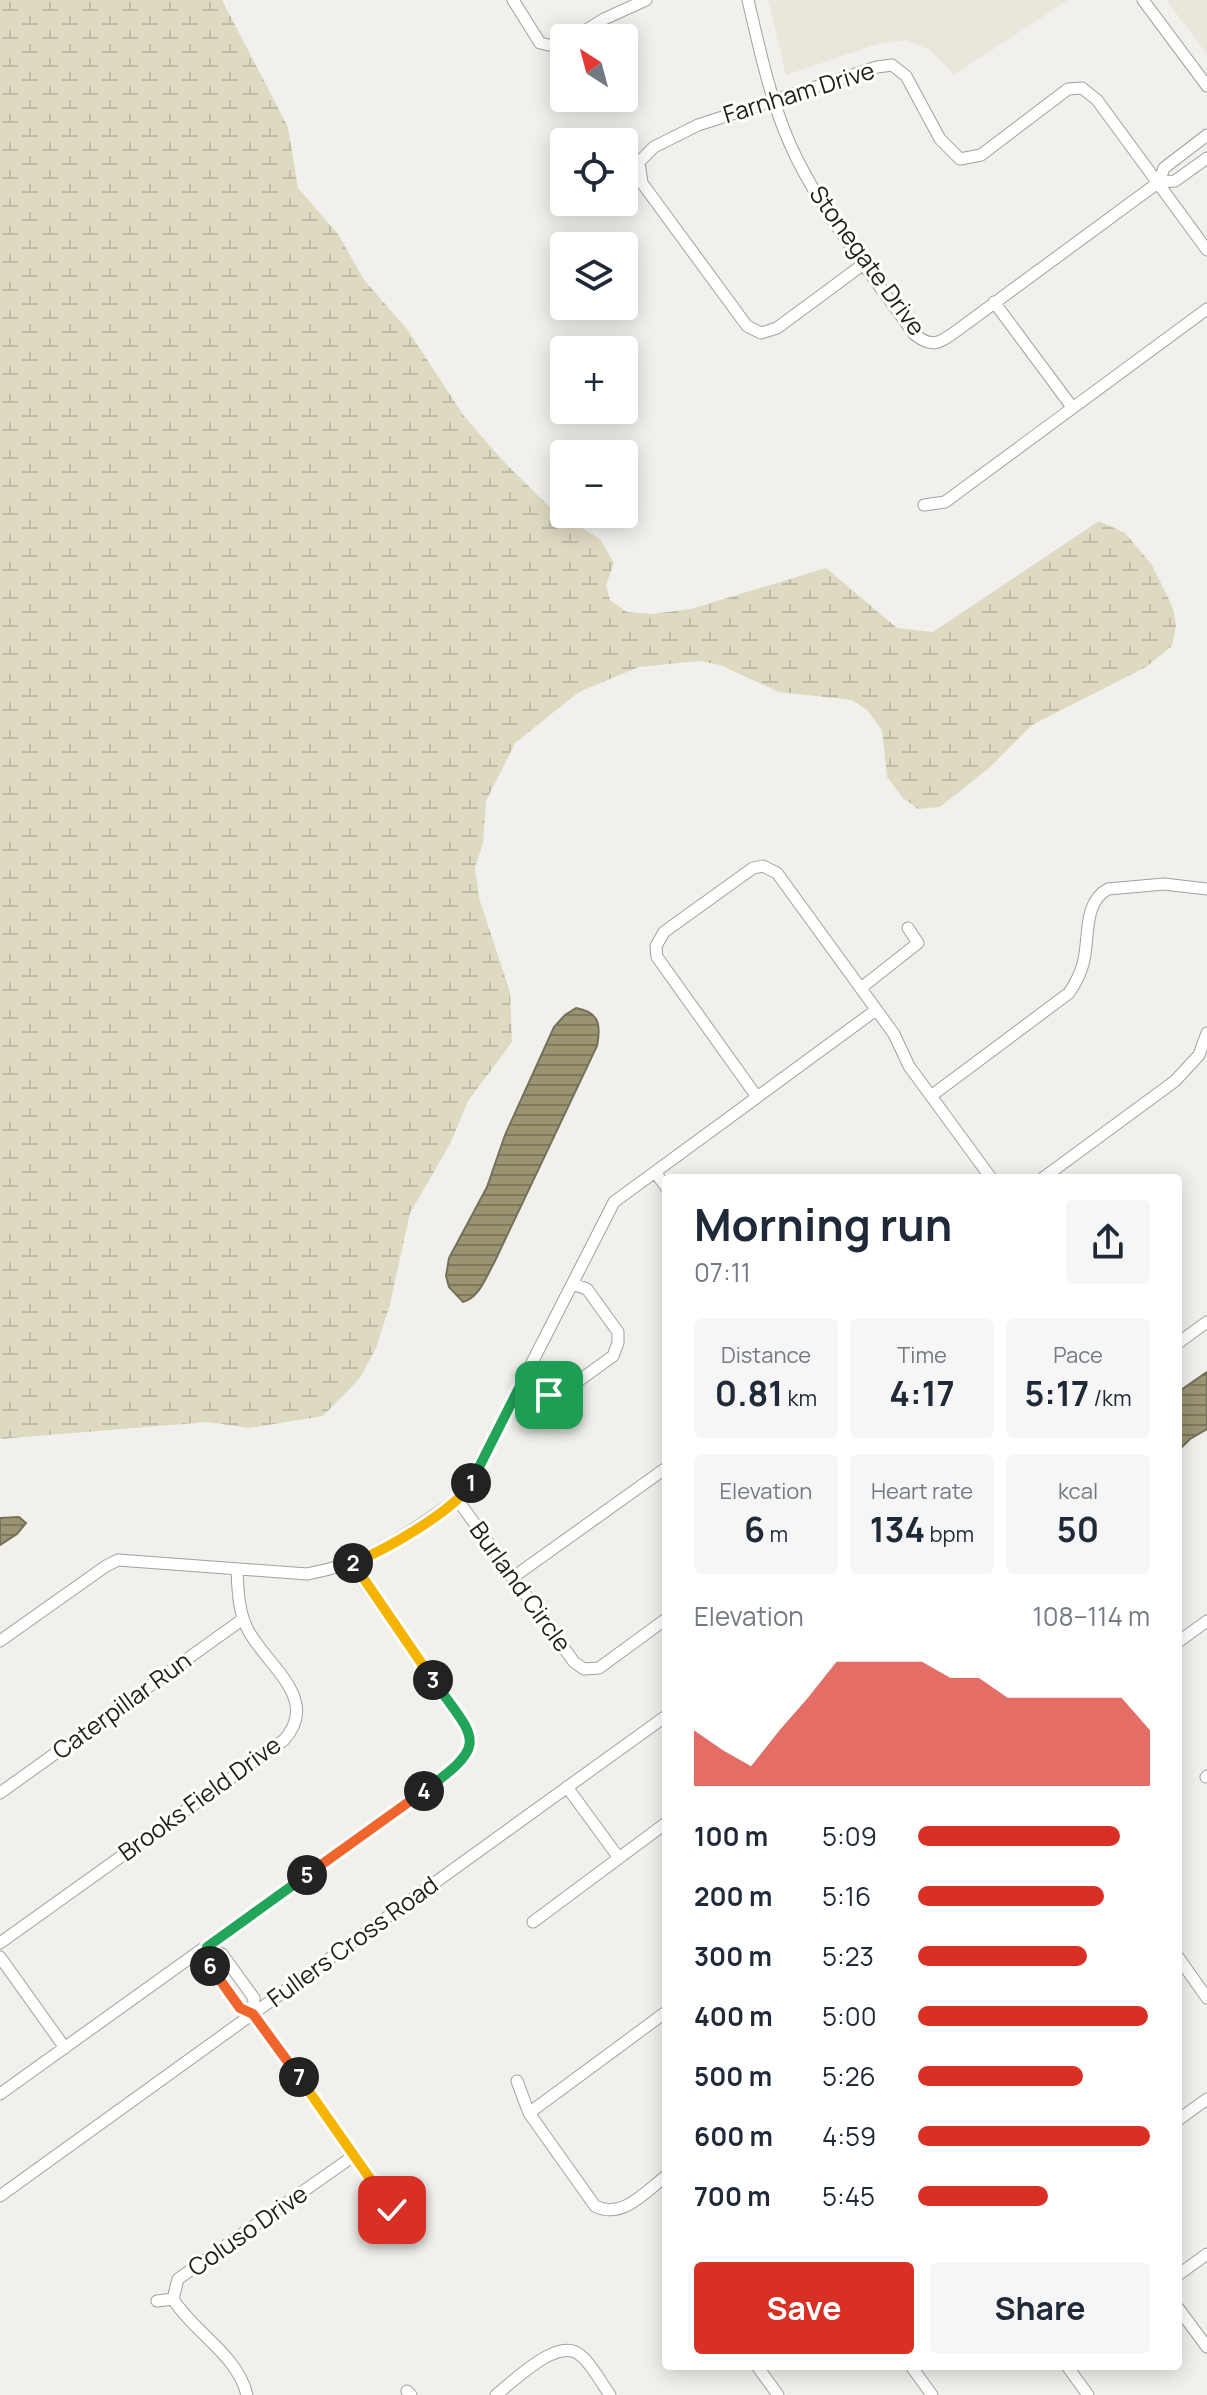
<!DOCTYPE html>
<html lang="en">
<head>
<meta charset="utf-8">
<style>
  :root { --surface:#fff; --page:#f6f6f7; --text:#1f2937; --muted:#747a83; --accent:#d93025 }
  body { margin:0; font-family:Manrope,sans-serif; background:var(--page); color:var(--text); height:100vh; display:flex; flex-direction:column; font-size:30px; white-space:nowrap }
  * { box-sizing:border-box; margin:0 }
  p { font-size:26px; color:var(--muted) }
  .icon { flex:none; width:44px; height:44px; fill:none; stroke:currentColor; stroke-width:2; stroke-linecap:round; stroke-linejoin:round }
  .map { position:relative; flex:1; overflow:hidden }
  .details { position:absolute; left:662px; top:1174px; width:520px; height:1196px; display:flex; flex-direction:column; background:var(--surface); border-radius:8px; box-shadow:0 4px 20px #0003 }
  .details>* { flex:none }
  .needle { width:52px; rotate:324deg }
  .buttons { position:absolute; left:550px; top:24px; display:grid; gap:16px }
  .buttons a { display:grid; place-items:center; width:88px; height:88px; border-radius:8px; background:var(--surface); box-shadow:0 4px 20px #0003; font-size:40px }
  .pin { position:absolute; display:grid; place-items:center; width:68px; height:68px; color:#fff; margin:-34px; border-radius:16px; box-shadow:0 4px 12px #0006 }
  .km { position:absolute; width:40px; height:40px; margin:-20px; border-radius:50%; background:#222; color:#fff; font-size:22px; line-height:40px; text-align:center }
  .round { display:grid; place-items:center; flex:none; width:84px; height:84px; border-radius:8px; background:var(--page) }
  .head { display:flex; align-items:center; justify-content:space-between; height:136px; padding:0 32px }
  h1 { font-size:44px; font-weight:700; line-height:60px }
  .stats { display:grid; grid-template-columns:repeat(3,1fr); gap:12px; height:136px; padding:8px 32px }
  .stats div { display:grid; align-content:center; border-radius:8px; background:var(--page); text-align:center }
  .stats b { font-size:34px; font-weight:700 }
  .stats small { font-size:22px; font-weight:400 }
  .stats p { font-size:22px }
  .chart { height:224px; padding:16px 32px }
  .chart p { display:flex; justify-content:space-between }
  .chart svg { width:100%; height:144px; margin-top:8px; fill:var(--accent); opacity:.7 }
  .cta { display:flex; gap:16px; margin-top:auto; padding:16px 32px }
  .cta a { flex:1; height:92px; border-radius:8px; background:var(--accent); color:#fff; font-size:32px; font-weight:700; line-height:92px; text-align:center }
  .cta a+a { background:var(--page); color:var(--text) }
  ul { padding:0 32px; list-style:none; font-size:26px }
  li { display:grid; grid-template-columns:128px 96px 1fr; align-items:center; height:60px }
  li i { height:20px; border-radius:10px; background:var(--accent) }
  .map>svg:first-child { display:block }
  .built { fill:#e9e7db }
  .wetland { fill:url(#wetland-marsh) }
  .water { fill:url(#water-rules); stroke:#757159; stroke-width:2 }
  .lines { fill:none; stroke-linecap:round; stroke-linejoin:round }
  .minor-casing { stroke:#a2a19d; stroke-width:13 }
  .minor { stroke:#fff; stroke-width:11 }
  .split-1-casing { stroke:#fff; stroke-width:16 }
  .split-2-casing { stroke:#fff; stroke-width:16 }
  .split-3-casing { stroke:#fff; stroke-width:16 }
  .split-4-casing { stroke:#fff; stroke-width:16 }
  .split-5-casing { stroke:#fff; stroke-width:16 }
  .split-6-casing { stroke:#fff; stroke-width:16 }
  .split-7-casing { stroke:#fff; stroke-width:16 }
  .split-8-casing { stroke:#fff; stroke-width:16 }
  .split-1 { stroke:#22a559; stroke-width:10 }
  .split-2 { stroke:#f5b400; stroke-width:10 }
  .split-3 { stroke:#f5b400; stroke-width:10 }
  .split-4 { stroke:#22a559; stroke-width:10 }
  .split-5 { stroke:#f0652b; stroke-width:10 }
  .split-6 { stroke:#22a559; stroke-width:10 }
  .split-7 { stroke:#f0652b; stroke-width:10 }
  .split-8 { stroke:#f5b400; stroke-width:10 }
  .labels { text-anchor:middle; stroke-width:6; stroke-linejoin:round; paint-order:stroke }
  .street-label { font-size:24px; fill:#1f1e1d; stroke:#fefefa }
</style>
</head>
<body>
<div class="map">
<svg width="1207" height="2395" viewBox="0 0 1207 2395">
  <defs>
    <pattern id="wetland-marsh" width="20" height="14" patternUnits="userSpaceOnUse" patternTransform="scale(2)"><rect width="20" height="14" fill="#dedac2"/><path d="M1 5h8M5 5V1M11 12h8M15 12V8" fill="none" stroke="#bebba6"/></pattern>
    <pattern id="water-rules" width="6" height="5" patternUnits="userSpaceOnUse" patternTransform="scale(2)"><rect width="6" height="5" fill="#9a9473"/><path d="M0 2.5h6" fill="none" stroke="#7d785e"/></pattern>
  </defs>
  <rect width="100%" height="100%" fill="#f1f0ec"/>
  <path class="built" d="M768,0h300l-114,75 -23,-24 -24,-11 -29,4 -92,31z
    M1166,0h41v54z"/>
  <path class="wetland" d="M0,0h222l66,127 10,61 40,46 26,46 43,49 57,87 40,46 50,49 46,28 14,24 -8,22 4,15 17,12 24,2 40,-5 135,-41 71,60 36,4 166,-111 26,12 27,32 21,43 3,17 -4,21 -26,21 -114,58 -43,43 -49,39 -22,2 -15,-11 -16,-21 -5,-47 -15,-20 -15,-10 -73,-8 -59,-27 -21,-4 -60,6 -60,25 -64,51 -29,58 -3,42 -8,25 4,30 31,94 2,50 -44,59 -18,43 -40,69 -20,91 -14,44 -16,30 -37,38 -74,12 -41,-6 -208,17z"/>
  <path class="water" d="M576,1008c24,4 25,18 21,38l-103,217c-8,14 -15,35 -31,39l-14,-15 -3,-11 3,-18 38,-71 18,-52 49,-108 11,-12z
    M1207,1372v57l-17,10 -12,12v-59z
    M19,1517l7,6 -9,11 -17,11v-27z"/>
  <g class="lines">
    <defs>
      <path id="minor" d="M513,0l27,43 17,4 7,-3
        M748,0c13,55 24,109 49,159 31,62 77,118 117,175 18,14 24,10 41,-2l204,-150 5,-14 43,-33
        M1143,0l64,86
        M574,38l30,-19 42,-19
        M1159,182l16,-1 32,-23
        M865,263l-88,65 -16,5 -14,-7 -105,-143 -3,-21 15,-15 44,-22 179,-58 15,-2 14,11 34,63 20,20 21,-4 87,-66 14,-1 15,12 110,150
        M994,302l78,105
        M924,505l21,-3 262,-193
        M861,988l57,-45 -10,-15
        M931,1096l138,-103c6,-9 11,-18 14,-29 7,-24 -1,-61 25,-75l56,-5 43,5
        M757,1097l-100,-140 -1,-11 8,-14 89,-64 10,-2 14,7 117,161 15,32 82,112
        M655,1172l11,15
        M1043,1178l132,-97 24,-26 8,-22
        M1178,1343l29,-21
        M522,1382l27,13h10l54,-39 5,-13v-11l-31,-43 -15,-5
        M457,1499l117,163 10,7 15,-1 67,-49
        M512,1578l154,-110
        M0,1641l106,-75 12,-6 189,14c59,-10 103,-41 150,-75l11,-11 146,-286 262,-192
        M1178,1642l29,-21
        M1206,1777l1,-1
        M567,1787l52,71
        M0,1793l243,-174
        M533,1922l133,-99
        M0,1943l284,-203c37,-41 -17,-74 -36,-110 -10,-19 -10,-40 -11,-60
        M0,1957l65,91
        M1178,1957l29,41
        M253,2014l1,-16 -32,-44 -15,-7c3,24 23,56 46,67l139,196
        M517,2081l12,32 66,93c27,14 50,-14 71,-30
        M0,2094l452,-324c18,-15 22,-27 12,-48l-113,-158
        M529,2113l137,-101
        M1178,2120l29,-21
        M0,2196l666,-480
        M1178,2275l29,-21
        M157,2301l16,-2
        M1178,2308l29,39
        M757,2366l21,29
        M911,2366l21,29
        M1067,2366l21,29
        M407,2391l4,4
        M247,2395c-10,-41 -53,-62 -74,-96l5,-20 177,-124
        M496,2395c18,-14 62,-59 84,-40 12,9 21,28 30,40"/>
    </defs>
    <use href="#minor" class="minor-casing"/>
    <use href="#minor" class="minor"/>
  </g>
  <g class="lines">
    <defs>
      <path id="split-1" d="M471,1483l51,-101 27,13"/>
      <path id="split-2" d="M353,1563c30,-12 102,-52 118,-80"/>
      <path id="split-3" d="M353,1563l80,117"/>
      <path id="split-4" d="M424,1791c66,-48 53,-50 9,-111"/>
      <path id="split-5" d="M307,1875l117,-84"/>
      <path id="split-6" d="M210,1966l-3,-19 100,-72"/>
      <path id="split-7" d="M210,1966l30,42 13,6 46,63"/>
      <path id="split-8" d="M299,2077l93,133"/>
    </defs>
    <use href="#split-1" class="split-1-casing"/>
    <use href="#split-2" class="split-2-casing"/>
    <use href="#split-3" class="split-3-casing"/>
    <use href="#split-4" class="split-4-casing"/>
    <use href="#split-5" class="split-5-casing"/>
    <use href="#split-6" class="split-6-casing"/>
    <use href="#split-7" class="split-7-casing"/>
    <use href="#split-8" class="split-8-casing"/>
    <use href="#split-1" class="split-1"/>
    <use href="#split-2" class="split-2"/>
    <use href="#split-3" class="split-3"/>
    <use href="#split-4" class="split-4"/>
    <use href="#split-5" class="split-5"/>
    <use href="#split-6" class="split-6"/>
    <use href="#split-7" class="split-7"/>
    <use href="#split-8" class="split-8"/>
  </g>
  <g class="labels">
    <g class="street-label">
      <text transform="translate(799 93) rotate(-17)" y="8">Farnham Drive</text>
      <text transform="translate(867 261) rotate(54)" y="8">Stonegate Drive</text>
      <text transform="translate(520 1587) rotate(54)" y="8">Burland Circle</text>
      <text transform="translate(122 1706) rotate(-36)" y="8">Caterpillar Run</text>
      <text transform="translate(200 1799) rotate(-36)" y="8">Brooks Field Drive</text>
      <text transform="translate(353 1942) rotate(-36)" y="8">Fullers Cross Road</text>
      <text transform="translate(248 2231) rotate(-35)" y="8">Coluso Drive</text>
    </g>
  </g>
</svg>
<div class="buttons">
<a><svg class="needle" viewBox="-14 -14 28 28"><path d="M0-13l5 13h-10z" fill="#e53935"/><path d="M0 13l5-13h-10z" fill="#747a83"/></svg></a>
<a><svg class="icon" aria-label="locate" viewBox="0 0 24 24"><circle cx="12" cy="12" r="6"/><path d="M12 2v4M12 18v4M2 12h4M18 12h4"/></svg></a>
<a><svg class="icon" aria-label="layers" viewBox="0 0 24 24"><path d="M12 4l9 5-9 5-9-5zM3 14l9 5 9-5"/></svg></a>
<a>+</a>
<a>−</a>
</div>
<div class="pin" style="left:549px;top:1395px;background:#1e9e55"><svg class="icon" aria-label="arrive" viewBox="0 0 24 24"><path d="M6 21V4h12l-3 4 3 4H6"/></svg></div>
<div class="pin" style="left:392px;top:2210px;background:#d93025"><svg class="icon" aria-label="check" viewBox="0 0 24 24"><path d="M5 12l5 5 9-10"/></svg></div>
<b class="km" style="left:471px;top:1483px">1</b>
<b class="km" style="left:353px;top:1563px">2</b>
<b class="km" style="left:433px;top:1680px">3</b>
<b class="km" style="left:424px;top:1791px">4</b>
<b class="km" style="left:307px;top:1875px">5</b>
<b class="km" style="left:210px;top:1966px">6</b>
<b class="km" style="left:299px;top:2077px">7</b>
<section class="details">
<div class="head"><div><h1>Morning run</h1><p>07:11</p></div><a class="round"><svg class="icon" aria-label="share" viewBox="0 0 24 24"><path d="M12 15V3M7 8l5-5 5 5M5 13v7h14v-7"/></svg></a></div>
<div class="stats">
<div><p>Distance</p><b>0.81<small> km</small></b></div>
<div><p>Time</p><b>4:17</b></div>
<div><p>Pace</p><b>5:17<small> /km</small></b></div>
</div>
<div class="stats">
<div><p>Elevation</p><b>6<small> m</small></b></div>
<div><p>Heart rate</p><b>134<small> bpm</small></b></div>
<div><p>kcal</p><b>50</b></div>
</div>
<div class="chart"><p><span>Elevation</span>108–114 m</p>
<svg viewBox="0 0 160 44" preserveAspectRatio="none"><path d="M0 44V27L10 33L20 38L30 27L40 17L50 6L60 6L70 6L80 6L90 11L100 11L110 17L120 17L130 17L140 17L150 17L160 27V44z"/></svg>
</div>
<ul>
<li><b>100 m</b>5:09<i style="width:87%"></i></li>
<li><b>200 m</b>5:16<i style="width:80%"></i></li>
<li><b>300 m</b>5:23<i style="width:73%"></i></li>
<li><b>400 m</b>5:00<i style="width:99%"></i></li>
<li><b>500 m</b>5:26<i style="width:71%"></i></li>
<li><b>600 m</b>4:59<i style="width:100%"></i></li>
<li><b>700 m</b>5:45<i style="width:56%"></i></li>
</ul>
<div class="cta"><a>Save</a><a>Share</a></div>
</section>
</div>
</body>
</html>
